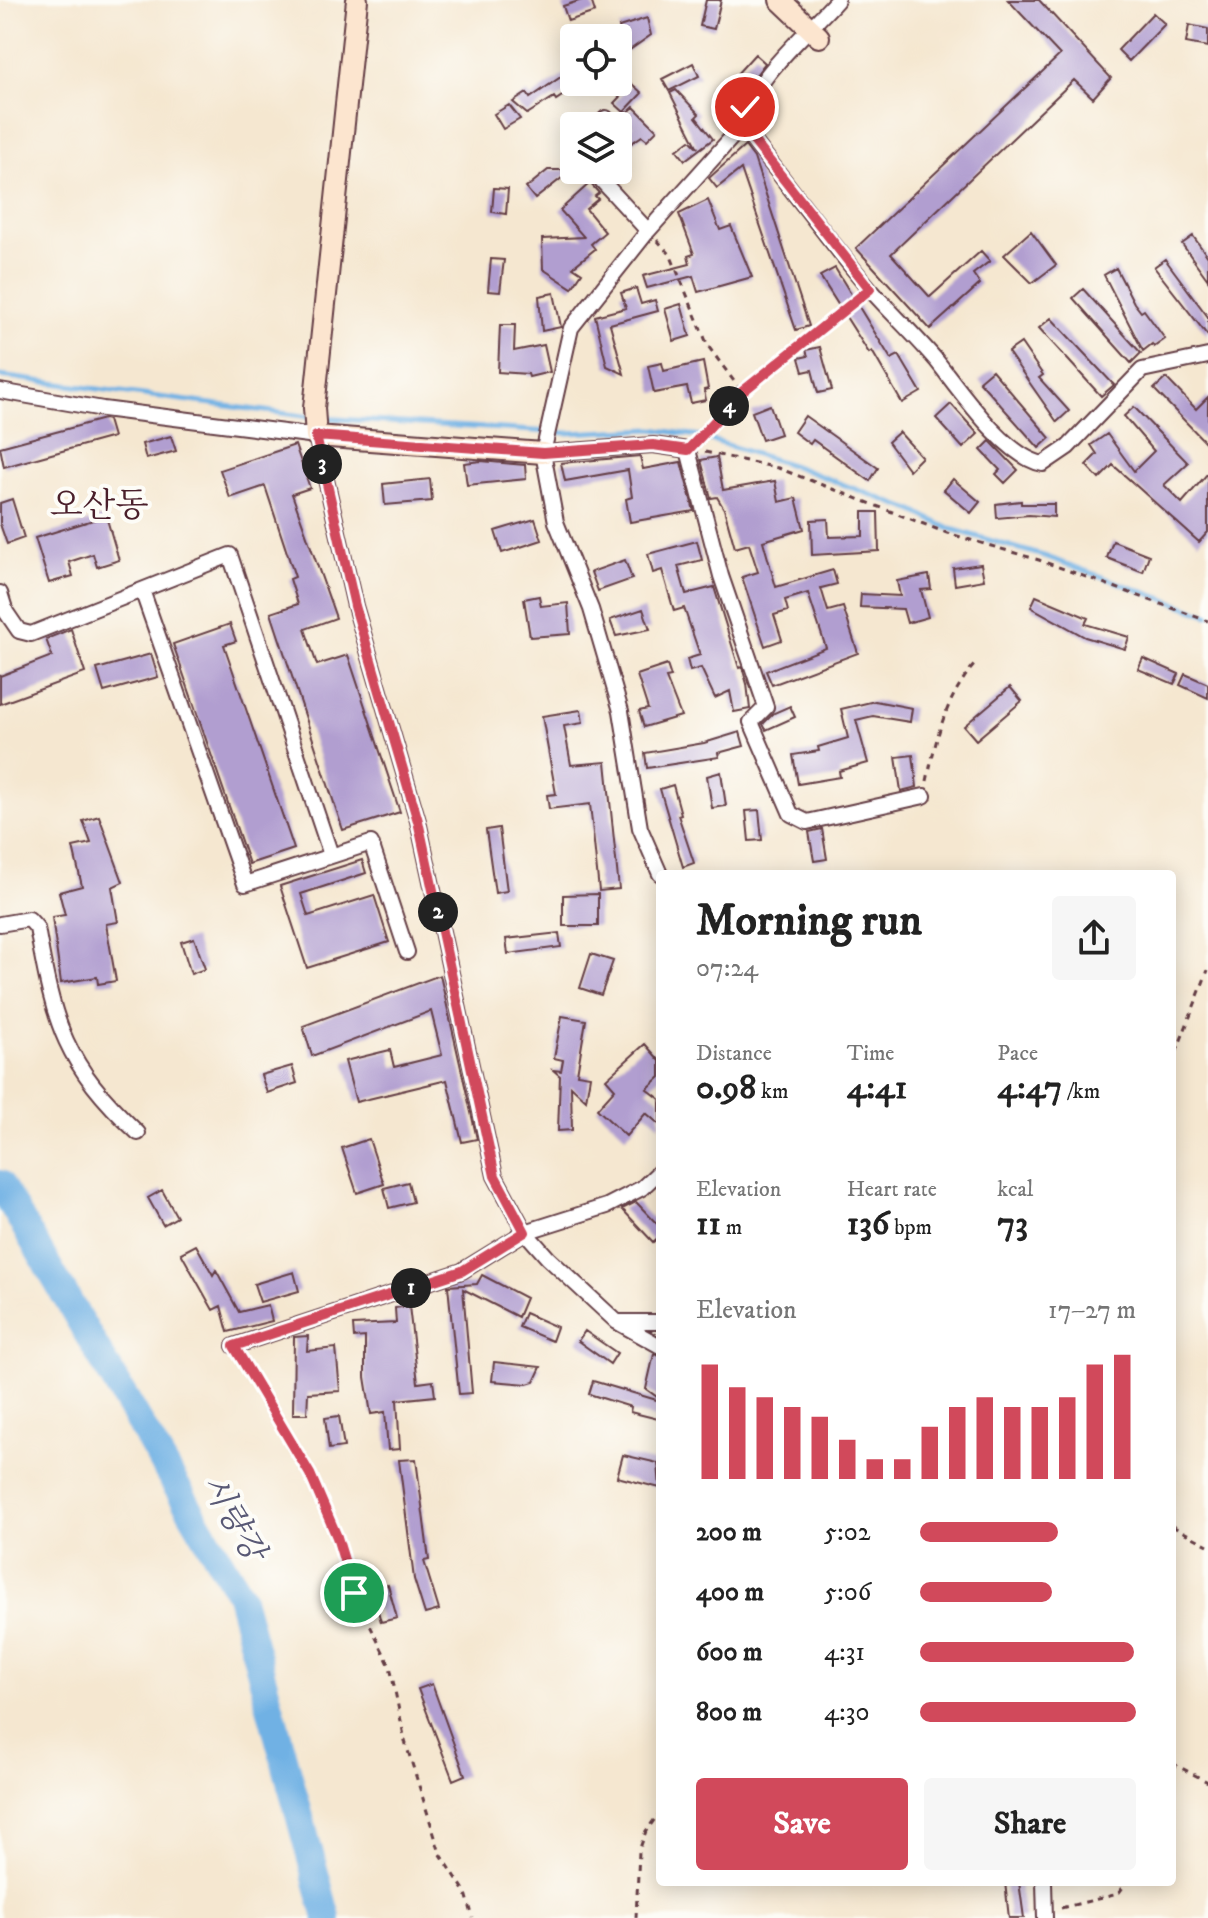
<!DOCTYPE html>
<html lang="en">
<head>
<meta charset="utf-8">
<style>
  :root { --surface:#fff; --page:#f6f6f6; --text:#222; --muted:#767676; --accent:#d1495b }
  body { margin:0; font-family:"IM FELL DW Pica","Noto Serif KR",serif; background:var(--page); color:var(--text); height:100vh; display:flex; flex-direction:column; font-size:30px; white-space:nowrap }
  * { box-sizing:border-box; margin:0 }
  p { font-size:26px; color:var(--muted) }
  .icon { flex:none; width:44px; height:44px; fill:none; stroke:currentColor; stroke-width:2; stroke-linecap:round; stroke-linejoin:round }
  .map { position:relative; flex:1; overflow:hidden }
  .details { position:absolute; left:656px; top:870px; width:520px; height:1016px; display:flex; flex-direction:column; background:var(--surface); border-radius:8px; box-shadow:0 4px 20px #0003 }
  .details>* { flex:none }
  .buttons { position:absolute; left:560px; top:24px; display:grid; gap:16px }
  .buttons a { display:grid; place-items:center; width:72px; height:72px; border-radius:8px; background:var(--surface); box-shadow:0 4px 20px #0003; font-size:40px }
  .pin { position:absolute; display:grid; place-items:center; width:68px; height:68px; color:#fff; margin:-34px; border:4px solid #fff; border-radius:50%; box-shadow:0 2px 8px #0007 }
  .km { position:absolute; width:40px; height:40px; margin:-20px; border-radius:50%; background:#222; color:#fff; font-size:22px; line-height:40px; text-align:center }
  .round { display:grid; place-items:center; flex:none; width:84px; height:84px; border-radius:8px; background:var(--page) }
  .headline { display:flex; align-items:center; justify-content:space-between; height:136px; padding:0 40px }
  h1 { font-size:44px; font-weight:700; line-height:60px }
  .figures { display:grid; grid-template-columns:repeat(3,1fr); gap:12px; height:136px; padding:8px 40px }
  .figures div { display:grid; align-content:center }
  .figures b { font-size:34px; font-weight:700 }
  .figures small { font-size:22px; font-weight:400 }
  .figures p { font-size:22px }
  .chart { height:224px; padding:16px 40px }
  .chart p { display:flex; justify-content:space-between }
  .chart svg { width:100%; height:144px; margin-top:8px; stroke:var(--accent); stroke-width:6 }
  .action { display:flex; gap:16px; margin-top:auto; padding:16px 40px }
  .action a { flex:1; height:92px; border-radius:8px; background:var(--accent); color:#fff; font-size:32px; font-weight:700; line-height:92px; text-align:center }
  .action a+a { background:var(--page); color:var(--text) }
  ul { padding:0 40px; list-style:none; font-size:26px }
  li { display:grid; grid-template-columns:128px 96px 1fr; align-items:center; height:60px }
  li i { height:20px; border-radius:10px; background:var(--accent) }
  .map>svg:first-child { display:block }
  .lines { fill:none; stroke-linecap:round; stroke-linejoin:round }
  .stream { stroke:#70b1e4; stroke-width:5 }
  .river { stroke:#70b1e4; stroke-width:28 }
  .building { fill:#b19ed0 }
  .street-casing { stroke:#643d44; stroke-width:18 }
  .secondary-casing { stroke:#643d44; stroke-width:24 }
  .path { stroke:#643d44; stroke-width:3; stroke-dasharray:6 6; stroke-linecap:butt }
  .street { stroke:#fff; stroke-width:14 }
  .secondary { stroke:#fce5cf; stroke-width:20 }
  .route-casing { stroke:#fff; stroke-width:16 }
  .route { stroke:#d1495b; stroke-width:10 }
  .labels { text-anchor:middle; stroke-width:8; stroke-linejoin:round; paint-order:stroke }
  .water-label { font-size:32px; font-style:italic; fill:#595975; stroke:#fdfcf7 }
  .quarter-label { font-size:34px; fill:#4a1f2b; stroke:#fdfcf7 }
</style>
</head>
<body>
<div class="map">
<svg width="1208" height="1918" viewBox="0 0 1208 1918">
  <rect width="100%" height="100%" fill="#fdfcf7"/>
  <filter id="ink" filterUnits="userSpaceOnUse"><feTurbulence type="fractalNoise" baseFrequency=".0125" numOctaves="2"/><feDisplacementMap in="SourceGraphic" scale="16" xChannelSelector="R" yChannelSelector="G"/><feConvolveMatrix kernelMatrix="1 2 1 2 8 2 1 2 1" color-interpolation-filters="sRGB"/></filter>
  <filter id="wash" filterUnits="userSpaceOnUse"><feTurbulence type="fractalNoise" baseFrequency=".006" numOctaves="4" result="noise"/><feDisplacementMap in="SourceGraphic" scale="32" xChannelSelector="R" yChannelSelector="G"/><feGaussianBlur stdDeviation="1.8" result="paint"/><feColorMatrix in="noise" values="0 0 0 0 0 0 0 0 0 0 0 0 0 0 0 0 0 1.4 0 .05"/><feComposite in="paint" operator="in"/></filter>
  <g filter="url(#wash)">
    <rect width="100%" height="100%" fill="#f5e7d0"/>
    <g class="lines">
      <path class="stream" d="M0,376l311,41
        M321,418l247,15 85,-4 45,7 96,30 120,45 34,17 99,29 161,58"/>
      <path class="river" d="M0,1184l240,411 87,323"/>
    </g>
    <g id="blocks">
      <path class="building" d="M582,0h9l4,12 -27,9 -5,-15z
        M706,0h15l-7,29 -14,-3z
        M1008,0h31l72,78 -18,20 -19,-18 -183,174 39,43 51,-46 9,10 -17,13 7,10 -50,45 -74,-81 204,-193z
        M1153,13l12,11 -36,37 -11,-11z
        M647,18l4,17 -24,17 -8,-25z
        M1189,25l19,4v18l-22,-4z
        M755,54l10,9 -18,24 -12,-11z
        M693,63l6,13 -30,15 -7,-12z
        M574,68v20l-18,12 -2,-3 -27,17 -14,-12 14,-9 3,5z
        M632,84l10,9 -18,19 -10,-9z
        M676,90l23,24 -3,3 17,22 -28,21 -8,-10 13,-10 8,8 -28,-55z
        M509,105l11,14 -17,10 -9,-15z
        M634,107l23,23 -10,10 -5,-4 -18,12 -6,-11 15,-11 -10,-9z
        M745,146l9,12 55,168 -13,4 -55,-161 -24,19 -8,-10z
        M548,170h24l-37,29 -9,-11z
        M590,183l9,10 -4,3 3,3 -12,10 19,23 -14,12 4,5 -22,18 9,6 -10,15 -29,-19 -1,-30 42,-2 -24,-27z
        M494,188l14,1 -2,25 -14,-2z
        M708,200l12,30 11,-4 21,51 -54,15 -5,-16 -46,12 -4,-12 47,-12 -2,-8 6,-2 -15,-40z
        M1031,231l25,34 -24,18 -28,-28z
        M1193,236l15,21v23l-26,-36z
        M491,259l13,1 -4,32 -12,-1z
        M1165,259l43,58v19l-54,-69z
        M835,268l56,91 8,-4 22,37 -19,11 -30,-52 -3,2 -49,-77z
        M1116,268l18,35 7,9 3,-2 21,29 -11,8 -2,-3 -9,7 -39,-76z
        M636,288l5,16 14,-4 3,11 -48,13 14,50 -17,-8 -12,-50 31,-8 -5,-15z
        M1083,289l58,64 -10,10 -58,-65z
        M554,293l7,34 -19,4 -3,-35z
        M681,304l9,32 -16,5 -9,-32z
        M1051,318l63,67 -13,11 -62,-68z
        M500,325h15l-1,26 30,-6 6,27 -21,5 -1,-3 -30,-2z
        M1021,343l22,32 -4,3 30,33 -12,11 -49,-70z
        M820,347l12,43 -14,3 -6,-23 -9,2 -4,-14 9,-2 -2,-6z
        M703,362l5,27 -4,1 2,10 -15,3 -4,-16 -33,6 -6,-27 14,-3 2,8z
        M992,370l58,68 -11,10 -60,-67z
        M1166,378l30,31 12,-12v48l-54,-56z
        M951,404l27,30 -15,14 -27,-30z
        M770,405l10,29 -18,6 -10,-28z
        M1134,407l54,56 -24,22 18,18 26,-30v59l-9,10 -86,-77 -14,14 -13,-14 11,-11 -6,-9 16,-11 27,37 20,-20 -30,-35z
        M805,416l73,52 -8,13 -57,-41 -3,4 -16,-12z
        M104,419l4,1 5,17 -109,30 -4,-20z
        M899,432l23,25 -13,13 -21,-28z
        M171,436l5,15 -30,8 -4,-15z
        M990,441l28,29 -13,13 -9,-9 4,-4 -19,-20z
        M295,445l15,43 -18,6 44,124 -31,11 12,36 31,-10 52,157 -57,18 -72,-217 27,-9 -8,-25 5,-2 -30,-91 -35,12 -10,-28z
        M640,456l3,13 38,-7 13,49 -64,11 -4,-23 6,-2 -4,-27 -63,11 -4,-18z
        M717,457l6,33 52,-9 4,21 17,-4 8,31 -41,12 13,46 57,-17 4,14 -16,4 7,23 15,-4 15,46 -86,32 -6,-14 60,-23 -18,-55 -23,7 3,11 -14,4 8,25 -17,6 -23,-69 16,-5 -9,-28 -14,4 -11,-39 -7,-12 -6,1 -10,-38z
        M481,461l44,4 1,14 -59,6 -3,-22z
        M430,479l2,22 -47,4 -2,-21z
        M953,479l27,23 -9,11 -27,-23z
        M12,499l12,39 -17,6 -7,-20v-21z
        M1021,501v3h33v13l-25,-2 -32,3 -1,-14z
        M863,512h15l1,39 -67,4 -1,-35 17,-1 1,18 34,-1z
        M106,516l13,44 -22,7 -4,-13 -24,8 4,14 -24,7 -14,-45z
        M535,519l7,21 -40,13 -7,-22z
        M697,541l5,19 -24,6 8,28 28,-7 25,81 3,-1 5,17 3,25 -16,3 -4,-21 -15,7 -14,-30 -11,3 -3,-12 13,-4 -16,-47 -10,3 -12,-41 -9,3 -5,-19z
        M1113,541l36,14 -6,17 -36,-14z
        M625,560l7,19 -34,12 -7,-19z
        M981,564l3,16 -29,5 -2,-17z
        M929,575l2,14 -10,1 7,27 -21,6 -4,-14 -43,-2 1,-13 39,2 -3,-15z
        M539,596l2,10 27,-3 2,31 -40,3 -6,-38z
        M1036,596l52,22 -3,6 44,13 -4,12 -40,-12 -54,-30z
        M643,609l7,20 -34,7 -6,-16z
        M230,624l6,17 -12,4 70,204 -45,15 -76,-220z
        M71,629l14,44 -85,31v-28l52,-20 -6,-17z
        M151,654l7,23 -54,15 -7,-23z
        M1143,658l36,16 -5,10 -36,-15z
        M667,665l4,12 -5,1 15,38 -37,11 -5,-16 9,-2 -11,-34z
        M1185,674l23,10v14l-28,-13z
        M1010,687l12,14 -46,39 -12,-14z
        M875,701l37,7 -2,14 -37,-6 -17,4 12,43 -29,8 1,6 -42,7 -5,-29 26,-4 -1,-4 30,-9 -7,-29z
        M790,706l5,11 -29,13 -3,-6 11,-11z
        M581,710l2,13 -19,3 7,39 35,-3 13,127 -20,2 -9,-87 -41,5 -2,-14 9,-1 -14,-78z
        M740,732l4,14 -26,7 1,4 -72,11 -2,-15 59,-10z
        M913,755l4,32 -16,4 -5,-34z
        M721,772l5,34 -14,2 -5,-32z
        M673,785l8,29 -3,1 16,48 -11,4 -23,-78z
        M759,810l3,30 -13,1 -3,-30z
        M99,816l24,66 -11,5 6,35 -12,2 10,57 -18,3 -1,-7 -36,6 -9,-66 13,-2 -6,-23 23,-6 -9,-39 18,-4 -8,-22z
        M499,828l8,63 -12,2 -9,-63z
        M822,829l5,30 -13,2 -5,-29z
        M362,860l4,13 -65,21 7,22 66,-21 15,47 -82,26 -27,-82z
        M598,894v32h-35v-31z
        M559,933l2,14 -53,7 -2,-15z
        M194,938l11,31 -14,5 -10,-32z
        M591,954l22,7 -12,34 -21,-7z
        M440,975l37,164 -15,3 -15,-62 -91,22 -11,-41 45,-11 4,17 48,-12 -11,-44 -119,45 -9,-30z
        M562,1016l24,4 -9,54 13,2 -4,24 -15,-14 1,44 -14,1 2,-55 -7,-6 8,1 2,-11 -9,-2z
        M645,1044l15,17v16l-13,12 13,10v26l-14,-12 -20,23 -29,-27 18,-20 -9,-10z
        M292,1066l5,17 -30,10 -6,-18z
        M369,1139l15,45 -27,9 -15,-45z
        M408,1182l5,20 -24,6 -5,-20z
        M162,1190l15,27 -14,8 -15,-27z
        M636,1202l24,25v9l-7,6 -31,-33z
        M196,1245l17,30 3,-5 23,42 29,-7 4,16 -44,11 -7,-26 -8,4 -32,-57z
        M294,1272l5,19 -39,11 -6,-18z
        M482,1275l44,23 -8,19 -55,-28 9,104 -13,1 -11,-108 29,-2z
        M409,1306l9,77 15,-2 2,15 -38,4 3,49 -12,1 -3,-38 -14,2 -6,-37v-40l-11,1 -1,-13 43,-2 -1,-15z
        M525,1313l32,14 -5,14 -33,-14z
        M585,1331l32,22 -7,11 -32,-23z
        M308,1336l-1,15 29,-3 4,43 -32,2 -1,21h-14l1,-77z
        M654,1354l6,2v43l-14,-10z
        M494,1362l47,5 -7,15 -7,2 -35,-3z
        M593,1381l67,20 -2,18 -28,-7 1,-5 -42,-13z
        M339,1416l5,31 -15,2 -4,-31z
        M623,1455l35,8 2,25 -43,-11z
        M416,1459l13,101 -5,1 15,49 -14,4 -11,-35 -15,-119z
        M388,1585l9,33 -16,4 -9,-33z
        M432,1684l33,91 -12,5 -35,-91z
        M1005,1882h14l5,36h-15z"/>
    </g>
  </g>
  <g filter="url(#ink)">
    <use href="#blocks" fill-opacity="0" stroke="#643d44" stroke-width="2"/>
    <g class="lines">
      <defs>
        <path id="street" d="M837,0c-30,34 -89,82 -95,126 43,54 83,110 128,163 21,24 45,46 66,71 24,30 69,97 107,104l25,-17 74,-77 66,-14
          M600,126l6,-8
          M592,170l56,61
          M0,391l103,18 213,27 39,170 63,215 77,355 30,56 23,26 69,64 43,24
          M543,453l110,-8 35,5 33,126 45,131 -15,15 40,92 16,8 117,-26
          M142,590l103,294 126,-41 36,109
          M0,593l6,19 13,19 12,3 199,-79 101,300
          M660,874l-20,-46 -19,-117 -30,-102 -35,-87 -13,-69 28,-125 77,-97 94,-105
          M0,924l29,-5 8,9c17,96 27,136 101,205
          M617,1322h43
          M234,1346l228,-75 63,-39 82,-26 35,-18 18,-17
          M1044,1882l1,36"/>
        <path id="secondary" d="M357,0l-43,408 2,28 227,17
          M780,0l39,37"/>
      </defs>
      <use href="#street" class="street-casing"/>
      <use href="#secondary" class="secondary-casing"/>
      <path class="path" d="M657,240l13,14 38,92 34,46
        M697,437l45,-45 119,-95
        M705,452l73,16 169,65 92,27 169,61
        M927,781c9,-43 19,-84 48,-117
        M1172,1063l36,-93
        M240,1357l70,117 27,63 17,56 36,73 15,75 35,112 26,40 7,25
        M1172,1526l36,19
        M1172,1763l36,19
        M1061,1908l57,-14 9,-12
        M636,1918l3,-67 7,-20 14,-19"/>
      <use href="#street" class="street"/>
      <use href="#secondary" class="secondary"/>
    </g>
  </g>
  <g class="lines" filter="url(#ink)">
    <defs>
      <path id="route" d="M354,1593l-17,-56 -27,-63 -76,-128 228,-75 63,-39 -30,-56 -77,-355 -63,-215 -39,-170 227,17 110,-8 35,5 54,-58 128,-103 -128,-163 3,-19"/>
    </defs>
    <use href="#route" class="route-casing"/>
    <use href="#route" class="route"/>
  </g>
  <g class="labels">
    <g class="water-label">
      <text transform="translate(234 1517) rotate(60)" y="11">시량강</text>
    </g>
    <g class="quarter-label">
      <text x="99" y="516">오산동</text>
    </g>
  </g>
</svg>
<div class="buttons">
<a><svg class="icon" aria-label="locate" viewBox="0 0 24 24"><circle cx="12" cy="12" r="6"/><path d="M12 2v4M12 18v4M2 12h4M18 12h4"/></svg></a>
<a><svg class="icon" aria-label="layers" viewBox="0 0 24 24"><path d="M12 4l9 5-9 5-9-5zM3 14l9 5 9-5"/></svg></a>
</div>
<div class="pin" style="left:354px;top:1593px;background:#1e9e55"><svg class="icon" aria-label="arrive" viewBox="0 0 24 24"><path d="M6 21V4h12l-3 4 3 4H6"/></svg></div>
<div class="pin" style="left:745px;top:107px;background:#d93025"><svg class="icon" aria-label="check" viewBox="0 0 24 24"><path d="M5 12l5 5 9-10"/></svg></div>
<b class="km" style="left:411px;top:1288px">1</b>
<b class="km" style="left:438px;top:912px">2</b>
<b class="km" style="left:322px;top:464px">3</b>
<b class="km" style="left:729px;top:406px">4</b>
<section class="details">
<div class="headline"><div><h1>Morning run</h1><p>07:24</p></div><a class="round"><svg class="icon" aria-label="share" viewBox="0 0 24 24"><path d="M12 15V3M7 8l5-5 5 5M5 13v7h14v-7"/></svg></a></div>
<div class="figures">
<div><p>Distance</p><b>0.98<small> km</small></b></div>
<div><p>Time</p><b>4:41</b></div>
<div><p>Pace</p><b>4:47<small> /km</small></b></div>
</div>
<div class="figures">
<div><p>Elevation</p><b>11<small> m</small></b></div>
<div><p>Heart rate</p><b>136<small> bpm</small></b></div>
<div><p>kcal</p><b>73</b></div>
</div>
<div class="chart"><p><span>Elevation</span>17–27 m</p>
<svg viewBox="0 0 160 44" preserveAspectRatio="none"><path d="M5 44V9M15 44V16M25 44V19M35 44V22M45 44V25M55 44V32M65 44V38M75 44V38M85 44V28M95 44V22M105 44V19M115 44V22M125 44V22M135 44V19M145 44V9M155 44V6"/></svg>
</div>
<ul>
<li><b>200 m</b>5:02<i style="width:64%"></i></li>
<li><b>400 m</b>5:06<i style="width:61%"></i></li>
<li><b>600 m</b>4:31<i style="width:99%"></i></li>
<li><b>800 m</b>4:30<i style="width:100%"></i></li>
</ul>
<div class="action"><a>Save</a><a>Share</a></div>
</section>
</div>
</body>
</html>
